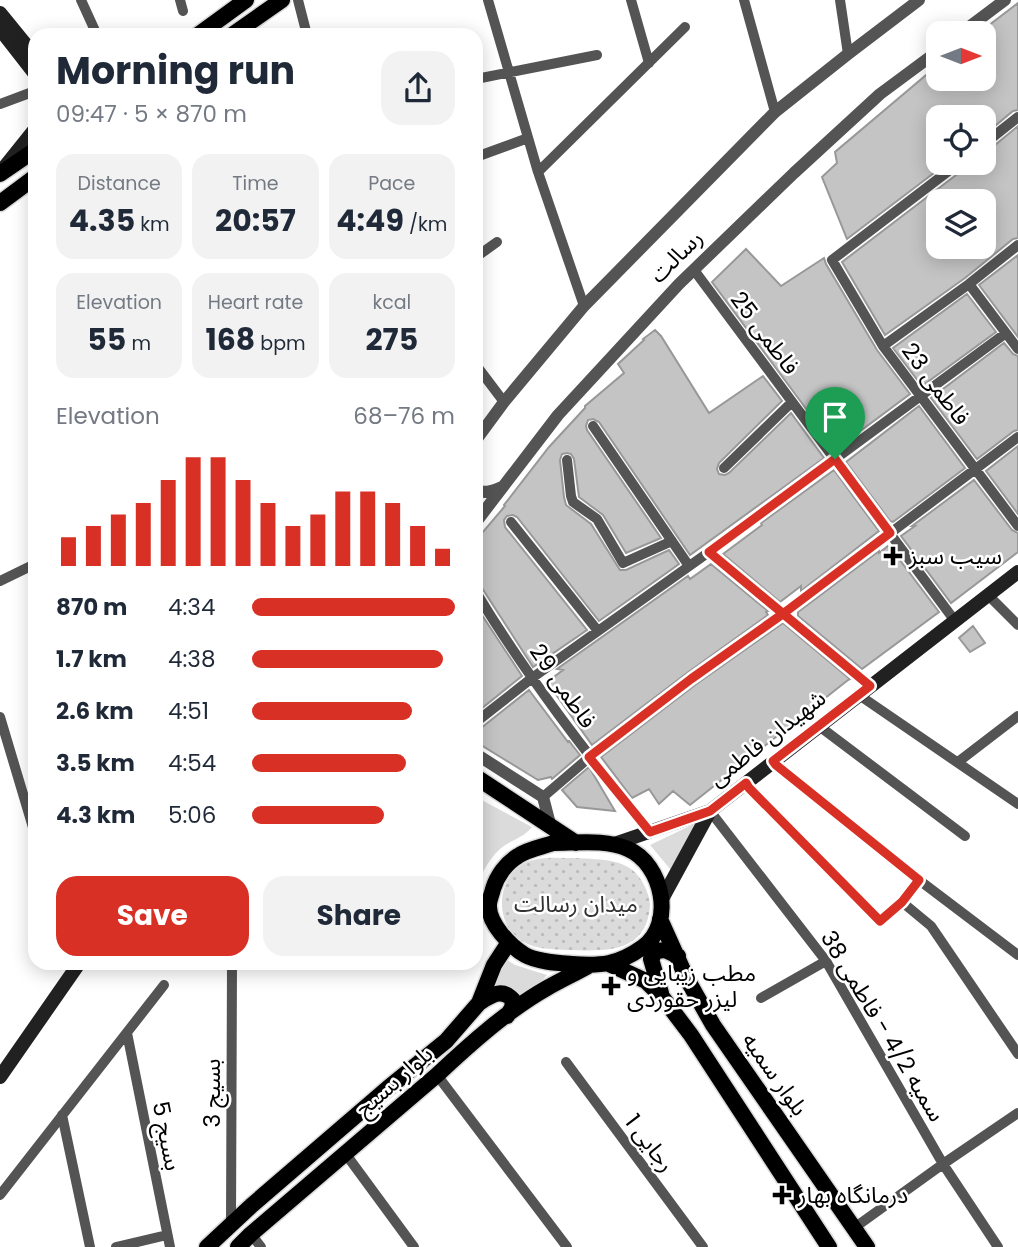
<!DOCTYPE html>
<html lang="en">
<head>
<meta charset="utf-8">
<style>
  :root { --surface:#fff; --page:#f2f2f3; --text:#1f2937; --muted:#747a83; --accent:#d93025 }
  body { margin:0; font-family:Poppins,"Noto Sans Arabic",sans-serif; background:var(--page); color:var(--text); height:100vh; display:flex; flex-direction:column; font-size:26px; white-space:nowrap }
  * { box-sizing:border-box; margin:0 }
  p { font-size:23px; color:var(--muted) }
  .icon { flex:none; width:38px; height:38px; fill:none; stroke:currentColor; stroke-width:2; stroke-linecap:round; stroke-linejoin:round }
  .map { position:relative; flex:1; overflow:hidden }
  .side { position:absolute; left:28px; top:28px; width:455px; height:942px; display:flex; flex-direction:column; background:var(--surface); border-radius:21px; box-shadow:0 4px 18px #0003 }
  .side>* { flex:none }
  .needle { width:46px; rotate:90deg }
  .fabs { position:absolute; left:926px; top:21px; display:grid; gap:14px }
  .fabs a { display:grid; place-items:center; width:70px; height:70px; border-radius:14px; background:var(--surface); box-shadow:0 4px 18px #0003; font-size:35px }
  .pin { position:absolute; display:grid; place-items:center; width:60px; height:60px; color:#fff; margin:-72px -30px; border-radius:50% 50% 50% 0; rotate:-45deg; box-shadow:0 0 7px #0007 }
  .pin .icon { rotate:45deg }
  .round { display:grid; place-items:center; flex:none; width:74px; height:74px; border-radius:21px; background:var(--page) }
  .summary { display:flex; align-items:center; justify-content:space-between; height:119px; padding:0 28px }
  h1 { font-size:38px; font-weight:700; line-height:52px }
  .figures { display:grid; grid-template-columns:repeat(3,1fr); gap:10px; height:119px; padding:7px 28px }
  .figures div { display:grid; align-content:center; border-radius:18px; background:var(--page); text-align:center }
  .figures b { font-size:30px; font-weight:700 }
  .figures small { font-size:19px; font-weight:400 }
  .figures p { font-size:19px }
  .chart { height:196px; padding:14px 28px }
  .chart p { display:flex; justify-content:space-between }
  .chart svg { width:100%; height:126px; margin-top:7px; stroke:var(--accent); stroke-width:6 }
  .action { display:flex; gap:14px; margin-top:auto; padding:14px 28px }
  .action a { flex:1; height:80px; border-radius:21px; background:var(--accent); color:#fff; font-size:28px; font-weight:700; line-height:80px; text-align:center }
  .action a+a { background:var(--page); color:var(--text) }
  ul { padding:0 28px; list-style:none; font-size:23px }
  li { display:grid; grid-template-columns:112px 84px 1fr; align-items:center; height:52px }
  li i { height:18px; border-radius:9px; background:var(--accent) }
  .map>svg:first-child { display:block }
  .grass { fill:#dbdbdb }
  .park { fill:url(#park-dots) }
  .building { fill:#c4c4c4; stroke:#989898; stroke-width:2; fill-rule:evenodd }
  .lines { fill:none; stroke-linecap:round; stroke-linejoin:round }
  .primary-casing { stroke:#dbdbdb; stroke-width:19 }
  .minor { stroke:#545454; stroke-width:10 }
  .tertiary { stroke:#545454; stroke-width:12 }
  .secondary { stroke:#212121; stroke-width:14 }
  .primary { stroke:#000; stroke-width:16 }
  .route-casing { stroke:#fff; stroke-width:14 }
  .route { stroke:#d93025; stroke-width:9 }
  .poi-dot { fill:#000; stroke:#fff; stroke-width:2.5 }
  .labels { text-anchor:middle; stroke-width:5; stroke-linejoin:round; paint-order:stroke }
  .street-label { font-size:23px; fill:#000; stroke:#fff }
  .poi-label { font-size:23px; fill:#000; stroke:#fff; text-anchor:start }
  .park-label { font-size:23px; fill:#323232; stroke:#fff }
</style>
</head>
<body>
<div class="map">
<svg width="1018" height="1247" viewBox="0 0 1018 1247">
  <defs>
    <pattern id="park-dots" width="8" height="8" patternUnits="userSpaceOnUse" patternTransform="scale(1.75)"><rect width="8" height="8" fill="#dbdbdb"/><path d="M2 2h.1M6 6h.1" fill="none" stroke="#bababa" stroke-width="1.8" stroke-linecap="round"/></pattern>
  </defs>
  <rect width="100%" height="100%" fill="#fff"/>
  <path class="grass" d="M476,797l56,30c-8,10 -18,12 -28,19 -13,9 -19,22 -26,36l-2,-1z
    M698,822l-27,48 -21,-25z
    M504,958l11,7 32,10 -13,14 -15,11 -26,-12z"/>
  <path class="park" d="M575,858c26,2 56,-1 69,27 3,6 6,14 6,20 -3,49 -45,46 -81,45 -16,-1 -33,0 -47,-9 -29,-17 -26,-66 5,-79 15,-6 32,-4 48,-4z"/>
  <path class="building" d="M1018,3v107l-5,1 -29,24v-18h-46v46h9l-100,76 -25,-62 15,-14 -2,-11 103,-87v14h46v-50z
    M1018,126v112l-5,1 -48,39 -80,57 -43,-73 122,-93 2,-6h18v-12l5,-1zM938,201h46v46h-46z
    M746,249l35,37 43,-28 2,6 51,86 33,44 -74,55 -124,-167z
    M1018,255v82l-39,-52z
    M967,294l29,38 -74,54 -29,-38z
    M655,330l6,6 48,77 54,-37 19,25 -63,62 -2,6 2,5 6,1 4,-2 62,-60 33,45 -134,97 -91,-133 -6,-3 -5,1 -2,6 1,4 74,108 -35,15 -23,-38 -24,-18 -5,-38 -3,-5 -4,-1 -5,1 -2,6 4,37 2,8 25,19 29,46h6l43,-20 10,14 -80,57 -82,-104 -4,-2 -6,1 -3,4 1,7 82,103 -54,37 -51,-79 -6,-3v-45l29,-34 -1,-1 45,-58 36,-39v-2l39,-33 -6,-9 26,-24 -1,-1z
    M1004,343l9,11 5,2v74l-4,1 -37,28 -46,-61z
    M919,406l46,62 -72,54 -3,-1 -44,-59z
    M1018,446v68l-32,-43z
    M834,470l45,61 -78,60v-5l-21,16 -57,-48 39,-29 -1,-2z
    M974,480l38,50 6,3v19l-67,51 -50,-67 14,-10h-3z
    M888,546l2,1 49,65 -77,57 -64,-53v-4l81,-61v2z
    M711,564l57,47 -2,1 2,3 -81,58 -95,72 -45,-63 16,-12 -6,-1 131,-93 2,3z
    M476,606l46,70 -46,37z
    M783,623l67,56 -2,1 -158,125 -17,-14 -14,13 -10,-15 -17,9 -31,-41 94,-72z
    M973,626l12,17 -15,9 -11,-14z
    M529,690l39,52 1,-1 11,14 -28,24 -1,-2 -13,3 -62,-38v-13l5,-1z
    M589,767l26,44 -38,-4 -15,-17z"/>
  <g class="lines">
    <defs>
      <path id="primary" d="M198,35l48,-35
        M232,35l50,-35
        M0,174l35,-24
        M0,203l35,-26
        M476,777l100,66
        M553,843c24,0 53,-4 75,6 35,15 47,75 15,98 -25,18 -42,19 -71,17 -14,-1 -34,-2 -47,-9 -15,-9 -37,-32 -36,-50 0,-5 3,-11 4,-16 4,-13 13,-26 25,-33 10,-7 24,-9 35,-13z
        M660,919l27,60 26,46 154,222
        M609,964l37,17 17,17 28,37 138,212
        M661,993l-10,-34 5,-8 9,-1 13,6
        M479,1003c11,-7 23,-16 34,-3l-1,8 -5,8
        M207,1247l44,-41 137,-118 58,-47 33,-38 15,-38 15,-23
        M238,1247l13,-13 186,-159c33,-31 71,-65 110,-87 14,-8 29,-15 43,-23"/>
    </defs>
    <use href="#primary" class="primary-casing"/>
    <path class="minor" d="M81,0l16,35
      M180,0l3,11
      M298,0l9,35
      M488,0l50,172 46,134
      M631,0l18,63
      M744,0l31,112
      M840,0l8,54
      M476,79l121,-24
      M0,104l35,-13
      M984,144l34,-27
      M476,157l52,-19
      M959,163l-127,97 51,86 135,180
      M538,172l147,-145
      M476,257l21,-15
      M694,270l261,351
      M969,284l49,65
      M883,346l86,-62 49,-39
      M476,365l28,37
      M593,426l96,140
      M567,460l4,36 2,6 24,17 26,44 49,-22
      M724,468l68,-66
      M511,522l87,109
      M709,552l161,134
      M0,581l35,-17
      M476,592c51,85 112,163 174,240
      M988,595l30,30
      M859,695l159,109
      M0,717l35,117
      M476,722l56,-44 177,-126 297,-219
      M819,726l146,110
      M773,761l3,4 143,115 99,75
      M958,762l60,-46
      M746,783l3,5 131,133 22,-19 17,-22
      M543,797l69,-59 79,-59 93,-66 234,-176
      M710,811l116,150 117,203 55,83
      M902,902l29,24 87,128
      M761,998l65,-37
      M127,1033l43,214
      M566,1062l137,185
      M437,1075l130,172
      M62,1115l28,132
      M345,1153l69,94
      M0,1195l164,-210
      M231,1223l1,-261
      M854,1228l89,-64 75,-51
      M251,1234l10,13
      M116,1247l51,-12"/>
    <path class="tertiary" d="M961,33l44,-33
      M476,440l28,-38 80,-96 191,-194 73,-58 71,-54
      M476,490c9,4 17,1 26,-3
      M476,522l82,-107 121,-131 115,-111 86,-79 58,-43
      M476,754l67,43 7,27"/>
    <path class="secondary" d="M0,13l35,43
      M0,29l35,45
      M3,169l32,-40
      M614,844l96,-33 308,-239
      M661,901l49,-90
      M0,1077l80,-115"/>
    <use href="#primary" class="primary"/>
  </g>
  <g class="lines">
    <defs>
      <path id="route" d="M835,459l55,74 -106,80 -93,66 -102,78 61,75 60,-21 36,-28 3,5 131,133 22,-19 17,-22 -143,-115 -3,-4 97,-75 -161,-134 126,-93"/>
    </defs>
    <use href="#route" class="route-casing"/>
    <use href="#route" class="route"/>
  </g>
  <g class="poi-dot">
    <path d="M889.5 545.5h7v7h7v7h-7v7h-7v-7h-7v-7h7z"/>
    <path d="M607.5 975.5h7v7h7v7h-7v7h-7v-7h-7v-7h7z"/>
    <path d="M778.5 1184.5h7v7h7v7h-7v7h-7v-7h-7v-7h7z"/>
  </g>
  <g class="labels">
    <g class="street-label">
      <text transform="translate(676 256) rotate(-45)" y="8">رسالت</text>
      <text transform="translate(765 333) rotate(53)" y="8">فاطمی 25</text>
      <text transform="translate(936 384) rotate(53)" y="8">فاطمی 23</text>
      <text transform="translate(563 686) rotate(55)" y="8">فاطمی 29</text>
      <text transform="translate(767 738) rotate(-38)" y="8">شهیدان فاطمی</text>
      <text transform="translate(883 1026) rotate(59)" y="8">سمیه 4/2 - فاطمی 38</text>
      <text transform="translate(775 1074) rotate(55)" y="8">بلوار سمیه</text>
      <text transform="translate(394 1081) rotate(-41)" y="8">بلوار بسیج</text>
      <text transform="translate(212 1093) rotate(-90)" y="8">بسیج 3</text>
      <text transform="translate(167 1136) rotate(79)" y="8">بسیج 5</text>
      <text transform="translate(650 1143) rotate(53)" y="8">رجایی 1</text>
    </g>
    <g class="poi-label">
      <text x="909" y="564">سیب سبز</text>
      <text x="627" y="981">مطب زیبایی و<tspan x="627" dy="26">لیزر حقوردی</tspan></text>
      <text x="798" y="1203">درمانگاه بهار</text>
    </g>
    <g class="park-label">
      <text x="576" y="912">میدان رسالت</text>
    </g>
  </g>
</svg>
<div class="fabs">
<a><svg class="needle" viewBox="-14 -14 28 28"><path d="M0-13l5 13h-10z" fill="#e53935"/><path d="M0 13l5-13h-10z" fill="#747a83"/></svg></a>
<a><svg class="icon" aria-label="locate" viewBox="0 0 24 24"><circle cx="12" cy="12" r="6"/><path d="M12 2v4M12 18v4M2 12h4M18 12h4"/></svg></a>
<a><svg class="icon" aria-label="layers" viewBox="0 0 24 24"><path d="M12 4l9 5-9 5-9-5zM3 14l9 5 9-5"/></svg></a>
</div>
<div class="pin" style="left:835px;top:459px;background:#1e9e55"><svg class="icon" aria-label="arrive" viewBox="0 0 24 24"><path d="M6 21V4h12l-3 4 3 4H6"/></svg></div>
<section class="side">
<div class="summary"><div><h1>Morning run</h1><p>09:47 · 5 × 870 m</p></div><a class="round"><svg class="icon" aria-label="share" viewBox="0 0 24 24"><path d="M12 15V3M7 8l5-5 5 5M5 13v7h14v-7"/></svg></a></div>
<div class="figures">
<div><p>Distance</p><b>4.35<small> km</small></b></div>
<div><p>Time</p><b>20:57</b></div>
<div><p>Pace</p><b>4:49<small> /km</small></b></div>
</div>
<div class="figures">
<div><p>Elevation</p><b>55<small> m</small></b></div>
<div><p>Heart rate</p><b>168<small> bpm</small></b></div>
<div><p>kcal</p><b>275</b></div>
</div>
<div class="chart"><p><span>Elevation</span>68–76 m</p>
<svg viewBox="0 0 160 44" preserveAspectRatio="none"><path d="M5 44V34M15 44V30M25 44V26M35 44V22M45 44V14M55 44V6M65 44V6M75 44V14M85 44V22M95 44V30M105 44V26M115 44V18M125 44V18M135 44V22M145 44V30M155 44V38"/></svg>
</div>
<ul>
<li><b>870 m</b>4:34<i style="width:100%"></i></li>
<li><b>1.7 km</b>4:38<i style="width:94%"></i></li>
<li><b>2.6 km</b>4:51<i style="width:79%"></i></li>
<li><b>3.5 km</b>4:54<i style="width:76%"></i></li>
<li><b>4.3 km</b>5:06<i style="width:65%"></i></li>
</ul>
<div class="action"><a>Save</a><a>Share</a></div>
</section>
</div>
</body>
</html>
